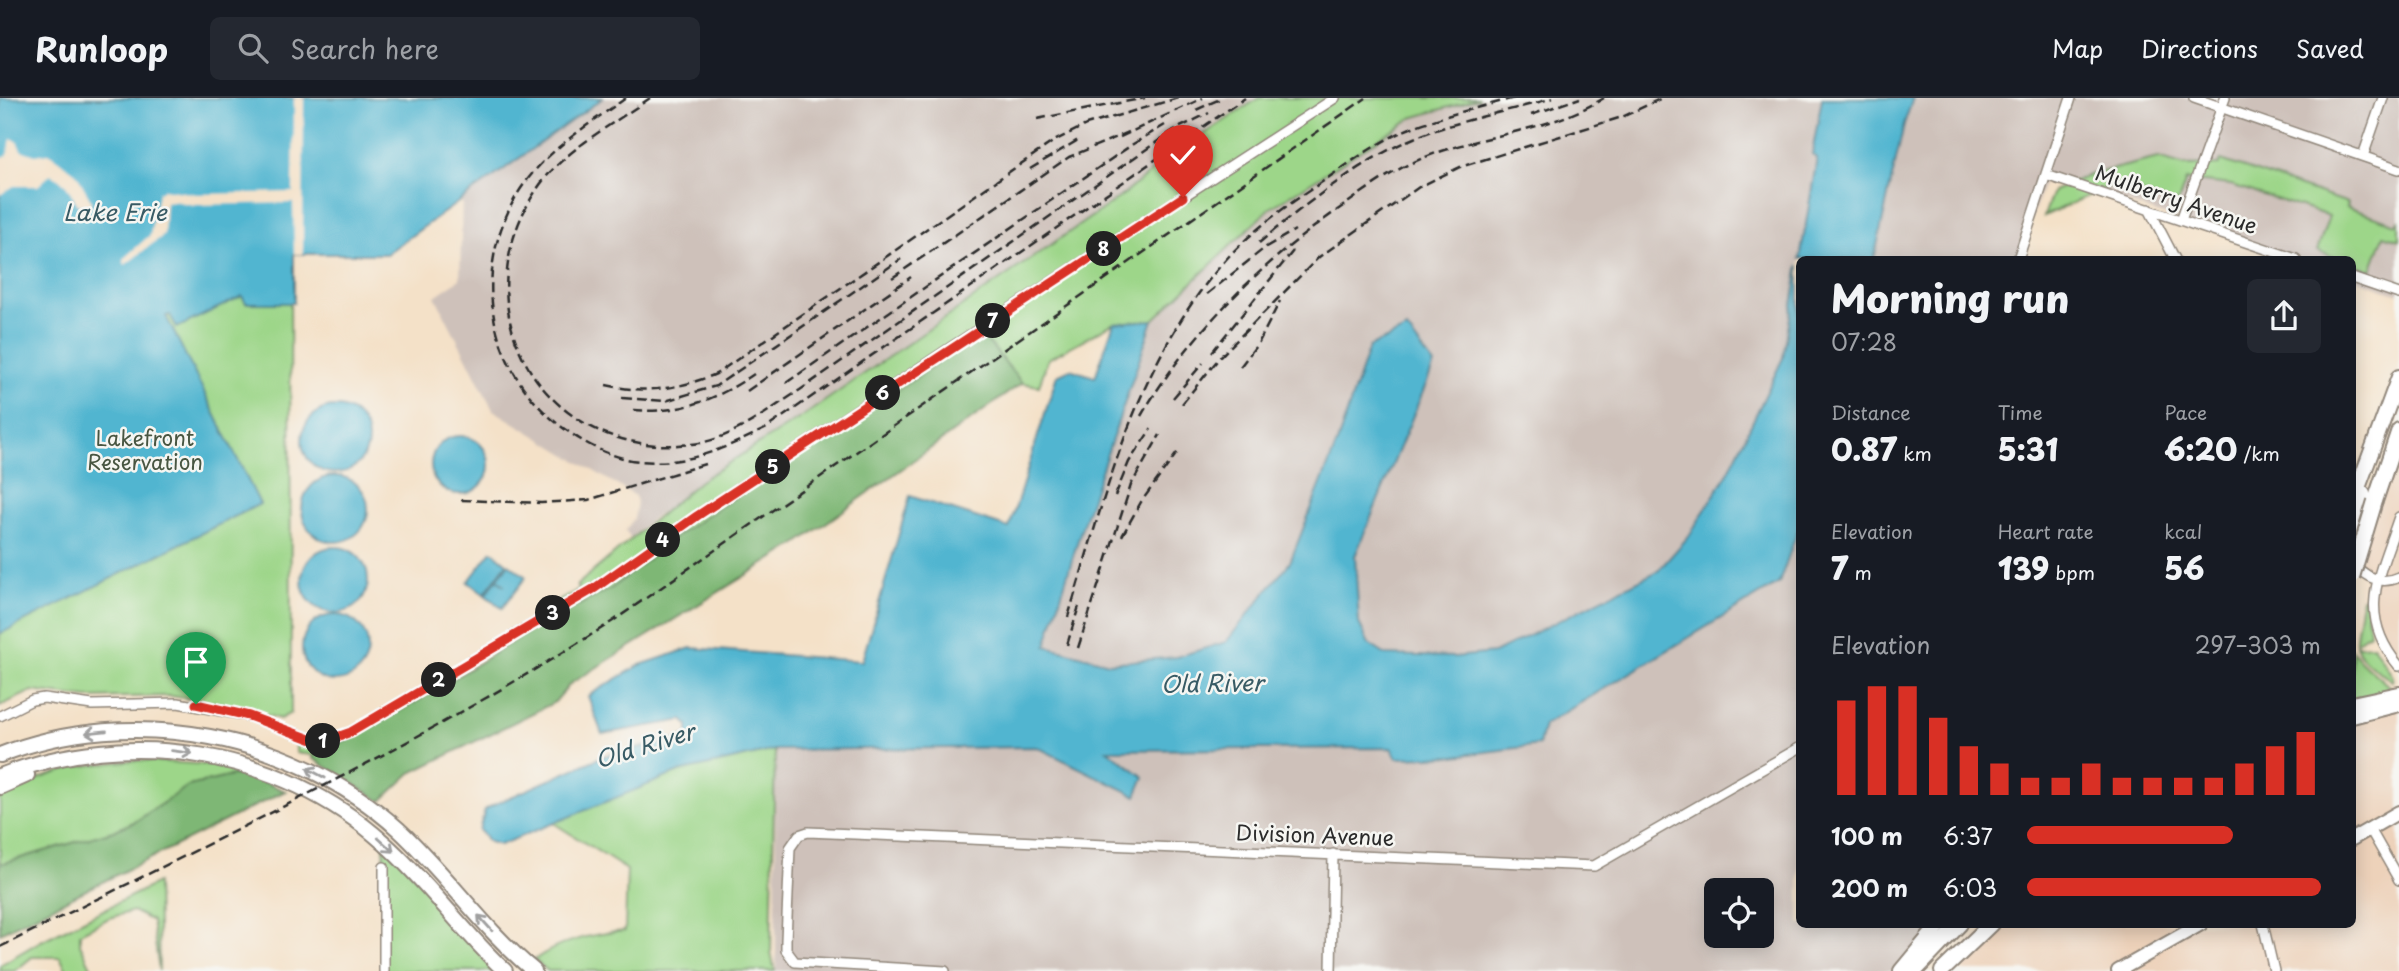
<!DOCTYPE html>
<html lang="en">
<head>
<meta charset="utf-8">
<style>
  :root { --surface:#171b24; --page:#242831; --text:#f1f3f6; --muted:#9ea1a6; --line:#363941; --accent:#d93025 }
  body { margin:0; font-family:"Playpen Sans",sans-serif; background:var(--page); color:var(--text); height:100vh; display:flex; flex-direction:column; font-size:26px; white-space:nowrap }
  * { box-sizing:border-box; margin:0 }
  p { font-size:23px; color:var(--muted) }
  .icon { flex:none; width:38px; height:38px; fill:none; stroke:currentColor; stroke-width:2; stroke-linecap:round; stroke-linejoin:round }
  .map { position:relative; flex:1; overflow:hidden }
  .side { position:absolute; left:1796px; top:158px; width:560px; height:672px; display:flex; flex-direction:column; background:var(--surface); border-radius:10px; box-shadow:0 4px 18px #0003 }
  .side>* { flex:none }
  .controls { position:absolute; left:1704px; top:780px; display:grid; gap:14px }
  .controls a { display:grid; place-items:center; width:70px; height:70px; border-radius:10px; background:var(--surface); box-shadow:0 4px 18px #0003; font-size:35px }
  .pin { position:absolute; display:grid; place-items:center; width:60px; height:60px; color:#fff; margin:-72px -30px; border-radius:50% 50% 50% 0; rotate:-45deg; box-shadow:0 0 7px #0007 }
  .pin .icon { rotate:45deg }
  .km { position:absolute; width:35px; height:35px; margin:-18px; border-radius:50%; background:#222; color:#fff; font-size:19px; line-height:35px; text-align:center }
  .round { display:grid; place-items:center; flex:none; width:74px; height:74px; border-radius:10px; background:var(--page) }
  .summary { display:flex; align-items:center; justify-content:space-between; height:119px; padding:0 35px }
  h1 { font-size:38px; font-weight:800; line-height:52px }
  .stats { display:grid; grid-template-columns:repeat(3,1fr); gap:10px; height:119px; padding:7px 35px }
  .stats div { display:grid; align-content:center }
  .stats b { font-size:30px; font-weight:800 }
  .stats small { font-size:19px; font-weight:400 }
  .stats p { font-size:19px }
  .chart { height:196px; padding:14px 35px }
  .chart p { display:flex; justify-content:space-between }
  .chart svg { width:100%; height:126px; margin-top:7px; stroke:var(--accent); stroke-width:6 }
  ul { padding:0 35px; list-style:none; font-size:23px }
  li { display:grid; grid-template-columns:112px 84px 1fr; align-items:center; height:52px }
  li i { height:18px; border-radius:9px; background:var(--accent) }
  header { display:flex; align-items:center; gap:42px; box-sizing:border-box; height:98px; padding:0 35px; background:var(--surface); border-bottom:2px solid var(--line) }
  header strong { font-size:33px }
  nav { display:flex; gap:38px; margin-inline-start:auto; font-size:24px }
  .search { width:490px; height:63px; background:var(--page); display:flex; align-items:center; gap:18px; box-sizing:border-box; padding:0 24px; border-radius:10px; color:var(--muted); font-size:26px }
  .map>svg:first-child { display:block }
  .built { fill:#edd2ba }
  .industrial { fill:#cec1ba; fill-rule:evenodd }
  .green { fill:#9dd689; stroke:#64805a; stroke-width:2 }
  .forest { fill:#7eb775; stroke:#547150; stroke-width:2 }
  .water { fill:#51b5d0; stroke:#3e707e; stroke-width:2 }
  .pier { fill:#f4e1c8 }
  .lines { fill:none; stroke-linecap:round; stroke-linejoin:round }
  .minor-casing { stroke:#90867a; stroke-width:12 }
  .major-casing { stroke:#90867a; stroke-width:16 }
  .highway-casing { stroke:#90867a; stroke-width:18 }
  .minor { stroke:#fff; stroke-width:9 }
  .major { stroke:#fff; stroke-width:12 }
  .highway { stroke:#fff; stroke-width:14 }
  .rail { stroke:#2b2b2b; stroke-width:2.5; stroke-dasharray:10 5; stroke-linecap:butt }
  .highway-bridge-casing { stroke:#90867a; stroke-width:18; stroke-linecap:butt }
  .highway-bridge { stroke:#fff; stroke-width:14 }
  .oneway { stroke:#a0a0a0 }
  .route-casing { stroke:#fff; stroke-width:14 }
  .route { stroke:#d93025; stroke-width:9 }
  .labels { text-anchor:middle; stroke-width:5; stroke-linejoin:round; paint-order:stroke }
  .street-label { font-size:21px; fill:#2b2b2b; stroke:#f6f6f2 }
  .park-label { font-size:21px; fill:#485642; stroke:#f6f6f2 }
  .water-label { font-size:23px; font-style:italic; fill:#385b65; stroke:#f6f6f2 }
</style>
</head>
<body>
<header>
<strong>Runloop</strong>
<div class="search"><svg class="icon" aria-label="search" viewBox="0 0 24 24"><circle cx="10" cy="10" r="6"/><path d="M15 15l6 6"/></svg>Search here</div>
<nav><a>Map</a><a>Directions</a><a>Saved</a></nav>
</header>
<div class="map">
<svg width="2399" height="873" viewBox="0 0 2399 873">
  <rect width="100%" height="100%" fill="#f6f6f2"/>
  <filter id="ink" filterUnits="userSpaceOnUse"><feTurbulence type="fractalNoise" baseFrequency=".0143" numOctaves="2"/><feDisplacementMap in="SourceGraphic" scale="14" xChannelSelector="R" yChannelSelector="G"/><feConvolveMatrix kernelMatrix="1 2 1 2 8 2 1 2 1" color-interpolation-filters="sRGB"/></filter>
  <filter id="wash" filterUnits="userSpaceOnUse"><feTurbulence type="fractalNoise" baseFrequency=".00686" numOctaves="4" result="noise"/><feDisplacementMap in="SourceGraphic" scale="28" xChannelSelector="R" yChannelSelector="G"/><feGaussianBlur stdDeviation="1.57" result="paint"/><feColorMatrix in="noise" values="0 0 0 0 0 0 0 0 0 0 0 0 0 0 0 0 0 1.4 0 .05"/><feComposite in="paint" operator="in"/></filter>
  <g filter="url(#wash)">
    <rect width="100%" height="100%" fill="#f4e1c8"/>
    <path class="built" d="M2399,333v235l-24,-44 -11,-47 -7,-7z
      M2399,606v267h-435l-7,-14 34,-33h361v-208z"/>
    <path class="industrial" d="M603,0h656l-23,13 -68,47 -48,39 -466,320 -23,21 -6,-7 9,-12 3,-16 -2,-7 -142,-86 -58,-114 25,-17 2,-79z
      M1480,0h342l-10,55 5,5 -33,199 -55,114 -40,65 -31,35 -164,82 -40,4 -69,-2 -16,-11 -10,-21 -4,-67 79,-191 -65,-17 -32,95 -47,119 -64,80 -50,15 -67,6 -63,-17 36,-119 71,-207 116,-111 143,-91z
      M1913,0h486v196l-47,-16v-19h-56l-250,-83 -28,83h-144l30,-135z
      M1799,429v397h141l-39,47h-1125l-1,-221 262,-3 98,49 -29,-46 285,-2 6,10 147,-33 235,-142zM1717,793h45v45h-45z"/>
    <path class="green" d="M1259,0h221l-68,20 -143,91 -116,111 -39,3 -66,36 -9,27 -17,-3 -40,-48 -306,201 -64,52 -42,22 -238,148 -36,-5v-13l26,6 24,-6 75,-40 118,-74 -6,-9 46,-28 -2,-4 123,-104 106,-67 314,-217 48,-39z
      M0,4l290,109 1,502 -11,6 -54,-15 -55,-8 -84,2 -55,-7 -32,15z
      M2158,60l27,8 34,-1 2,-5 127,43 -1,4 50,17 2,-3v19l-15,-5 -13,35 -19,-6v-5h-13l-22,-8 12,-35 -98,-31 -45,-5 -9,25 -63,-21 -70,32 9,-25 36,-16z
      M2362,500h3l4,35 -13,9 2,4 15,-1 20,32 -1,4c-49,-34 -36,-31 -30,-83z
      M2352,552c9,16 28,25 40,40l-40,10z
      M775,652l-4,202 4,19h-227l-14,-11c28,-20 58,-26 91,-29l2,-61 -75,-48 127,-50z
      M135,662l78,5 31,8 -16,3 57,15 -285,142v-141l74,-25z
      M384,745l121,128h-121z
      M157,785l2,88 -7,-50 -19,-10 -24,7 -29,15v11l13,27h-26l-7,-14h-28l-17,14h-15v-6l41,-24z"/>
    <path class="forest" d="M982,236l40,49 -224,160 -228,141 -15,18 -144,71 -30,28 -69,-43 10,-12 24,-6 75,-41 118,-74 73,-37 64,-52z
      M244,675l41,18 -285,142v-69l113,-33 23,-10 52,-35z"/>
    <path class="water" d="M0,0h603l-217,156h-92v49h-48l-4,-7 -65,32 -7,-13 -4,1 94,188 -260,130z
      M1822,0h91l-9,26 -30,135h-74l17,-101 -5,-4z
      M1799,167v262l-20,56 -235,142 -5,20 -85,11 -57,2 -6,-10 -284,2 37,27 -8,19 -99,-49 -262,3 -96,22 -179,73 -11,-3 -10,-12 6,-20 8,-5 110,-49 69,-15 16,-7v-9l-5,-5 -81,14 -14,-38 52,-31 51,-17 171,13 48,-165 99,32 48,-153 13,-6 25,8 19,-54 39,-3 -71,207 -36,119 63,17 67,-6 50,-15 64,-80 47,-119 32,-96 38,-18 27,36 -79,191 4,67 10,21 17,11 68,2 40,-4 164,-82 31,-35 40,-65 54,-113z
      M302 342a33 33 0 1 1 66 0a33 33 0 1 1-66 0Z
      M431 367a29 29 0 1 1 58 0a29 29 0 1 1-58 0Z
      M302 411a33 33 0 1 1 66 0a33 33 0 1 1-66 0Z
      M302 482a33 33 0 1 1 66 0a33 33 0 1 1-66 0Z
      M492,453l15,12 -23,31 -16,-12z
      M509,466l17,13 -24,31 -17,-13 12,-15 8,6 -8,-7z
      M302 550a33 33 0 1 1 66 0a33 33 0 1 1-66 0Z"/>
    <path class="pier" d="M294,0h10l-1,156h-9l-1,-51 -99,2 -21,-4 -7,2 -2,32 -39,30 -2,-6 27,-24 8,-42 5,-4 34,5 96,-2z
      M11,40l6,3 4,9 14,5 14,-2 27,20 16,29 -3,4 -11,-1 -12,-20 -15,-11 -13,12h-24l-14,9v-37l8,-3z"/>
  </g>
  <g filter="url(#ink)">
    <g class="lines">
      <defs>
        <path id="minor" d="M2194,0l205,71
          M2363,58l20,-58
          M2046,77l250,84
          M2149,111l26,50
          M2181,122l44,-122
          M2018,161l53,-161
          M2352,180l47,16
          M2399,419c-19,57 -44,97 0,149
          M2354,466c12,14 28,21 45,13
          M0,618l32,-16 12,-2 48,7 86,-2 71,13 64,24 13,2 25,-10 244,-144 102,-72 253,-168 385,-250
          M2370,731l29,51
          M384,769v104
          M2263,826l11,47
          M945,873l-150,-9 -9,-12v-10l4,-92 9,-13 9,-3 786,34 205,-118
          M1331,873l2,-117"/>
        <path id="major" d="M2352,741l47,-27
          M2118,873l83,-47"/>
        <path id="highway" d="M2352,406l47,-127
          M2352,429l11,-33
          M2352,450l23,-47 24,-71
          M2352,606l47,-10
          M2352,618l47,-12
          M0,657c133,-52 293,-21 398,74 48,44 85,100 136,142
          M0,678c129,-51 281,-26 384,67 44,39 78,88 121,128
          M0,689l27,-12
          M1901,873l39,-47
          M1915,873l45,-47
          M1942,873l49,-47"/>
      </defs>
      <use href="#minor" class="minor-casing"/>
      <use href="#major" class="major-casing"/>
      <use href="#highway" class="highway-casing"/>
      <use href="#minor" class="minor"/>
      <use href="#major" class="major"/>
      <use href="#highway" class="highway"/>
      <path class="rail" d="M626,0c-44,31 -94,61 -117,112 -36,75 -16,162 49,214 23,18 52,34 81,37 47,5 85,-12 126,-32l480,-331
        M650,0c-38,27 -89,53 -115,94 -78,122 12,269 157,252 40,-4 75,-33 108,-54l374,-260 35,-17
        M1196,12l26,-12
        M1531,17l49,-17
        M1037,21l108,-21
        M1120,39l83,-39
        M1030,71l48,-29
        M1259,145c41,-35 105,-85 155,-105 44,-18 93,-26 139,-40
        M892,180l177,-121 60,-25
        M1207,196l59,-47 29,-17
        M1212,254l81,-101
        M1240,269l19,-25 21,-41
        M786,285l347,-239 32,-19
        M606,287c39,9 73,4 110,-11l338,-233 32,-16 92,-27
        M747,293l164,-114
        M622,300l43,3 51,-15 185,-127
        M1173,300l30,-35
        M1182,306l38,-47 99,-100 100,-70 41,-20 162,-50 40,-19
        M633,312c47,4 83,-10 121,-36
        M1141,318c50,-85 123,-156 205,-212 24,-17 49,-35 77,-46 59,-24 126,-26 181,-60
        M1115,398l14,-34 22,-33
        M461,402l80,3 47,-3 117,-36
        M1122,438l19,-34 39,-53
        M1068,519c39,-128 70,-262 163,-363 27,-28 59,-51 91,-72 29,-20 58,-42 91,-55 32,-12 68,-20 101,-29
        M1067,547l12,-39
        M1078,550l53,-163 29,-50
        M0,849c209,-104 417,-200 613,-326l753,-523"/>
      <defs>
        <path id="highway-bridge" d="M2352,479l23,-76"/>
      </defs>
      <use href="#highway-bridge" class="highway-bridge-casing"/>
      <use href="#highway-bridge" class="highway-bridge"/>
    </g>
    <defs><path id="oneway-shaft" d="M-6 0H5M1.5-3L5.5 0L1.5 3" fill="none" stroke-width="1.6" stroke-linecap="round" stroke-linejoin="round" transform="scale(1.75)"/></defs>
    <g class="oneway">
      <use href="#oneway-shaft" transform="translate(96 634) rotate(174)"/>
      <use href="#oneway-shaft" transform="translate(182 654) rotate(7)"/>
      <use href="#oneway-shaft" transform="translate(316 675) rotate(-152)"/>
      <use href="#oneway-shaft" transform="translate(386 747) rotate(42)"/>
      <use href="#oneway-shaft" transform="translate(485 825) rotate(-132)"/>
    </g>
  </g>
  <g class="lines" filter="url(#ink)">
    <defs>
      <path id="route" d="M196,606l53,12 64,24 13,1 25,-9 244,-144 102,-72 486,-319"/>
    </defs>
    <use href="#route" class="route-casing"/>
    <use href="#route" class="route"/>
  </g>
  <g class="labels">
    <g class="street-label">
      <text transform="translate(2176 102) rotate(19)" y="7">Mulberry Avenue</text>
      <text transform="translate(1315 738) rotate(2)" y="7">Division Avenue</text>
    </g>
    <g class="park-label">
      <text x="145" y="348">Lakefront<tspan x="145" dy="24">Reservation</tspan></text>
    </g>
    <g class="water-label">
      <text x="115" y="123">Lake Erie</text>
      <text transform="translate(1212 586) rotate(-1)" y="8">Old River</text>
      <text transform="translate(645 648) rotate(-17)" y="8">Old River</text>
    </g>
  </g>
</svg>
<div class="controls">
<a><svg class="icon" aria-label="locate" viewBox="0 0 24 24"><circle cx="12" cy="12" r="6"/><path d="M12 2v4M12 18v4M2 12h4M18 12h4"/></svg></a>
</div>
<div class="pin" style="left:196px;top:606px;background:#1e9e55"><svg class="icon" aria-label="arrive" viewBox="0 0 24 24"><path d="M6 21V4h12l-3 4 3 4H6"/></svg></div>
<div class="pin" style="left:1183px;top:99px;background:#d93025"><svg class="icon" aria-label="check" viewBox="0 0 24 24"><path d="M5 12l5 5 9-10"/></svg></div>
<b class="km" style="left:323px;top:643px">1</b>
<b class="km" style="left:439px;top:582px">2</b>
<b class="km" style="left:553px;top:515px">3</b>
<b class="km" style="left:663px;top:442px">4</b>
<b class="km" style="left:773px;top:369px">5</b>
<b class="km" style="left:883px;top:295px">6</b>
<b class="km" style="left:993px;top:223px">7</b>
<b class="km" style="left:1104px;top:151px">8</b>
<section class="side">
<div class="summary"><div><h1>Morning run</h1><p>07:28</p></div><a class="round"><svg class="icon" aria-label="share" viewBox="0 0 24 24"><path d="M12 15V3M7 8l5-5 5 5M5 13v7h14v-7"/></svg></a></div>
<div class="stats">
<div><p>Distance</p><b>0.87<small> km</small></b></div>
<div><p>Time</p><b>5:31</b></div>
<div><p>Pace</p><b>6:20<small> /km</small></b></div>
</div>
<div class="stats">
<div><p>Elevation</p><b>7<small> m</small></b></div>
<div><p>Heart rate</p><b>139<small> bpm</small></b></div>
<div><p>kcal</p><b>56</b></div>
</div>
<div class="chart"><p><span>Elevation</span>297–303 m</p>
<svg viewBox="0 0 160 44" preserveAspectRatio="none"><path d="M5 44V11M15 44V6M25 44V6M35 44V17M45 44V27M55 44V33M65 44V38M75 44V38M85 44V33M95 44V38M105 44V38M115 44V38M125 44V38M135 44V33M145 44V27M155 44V22"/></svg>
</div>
<ul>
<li><b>100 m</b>6:37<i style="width:70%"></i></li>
<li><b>200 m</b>6:03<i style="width:100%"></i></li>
</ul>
</section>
</div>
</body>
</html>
